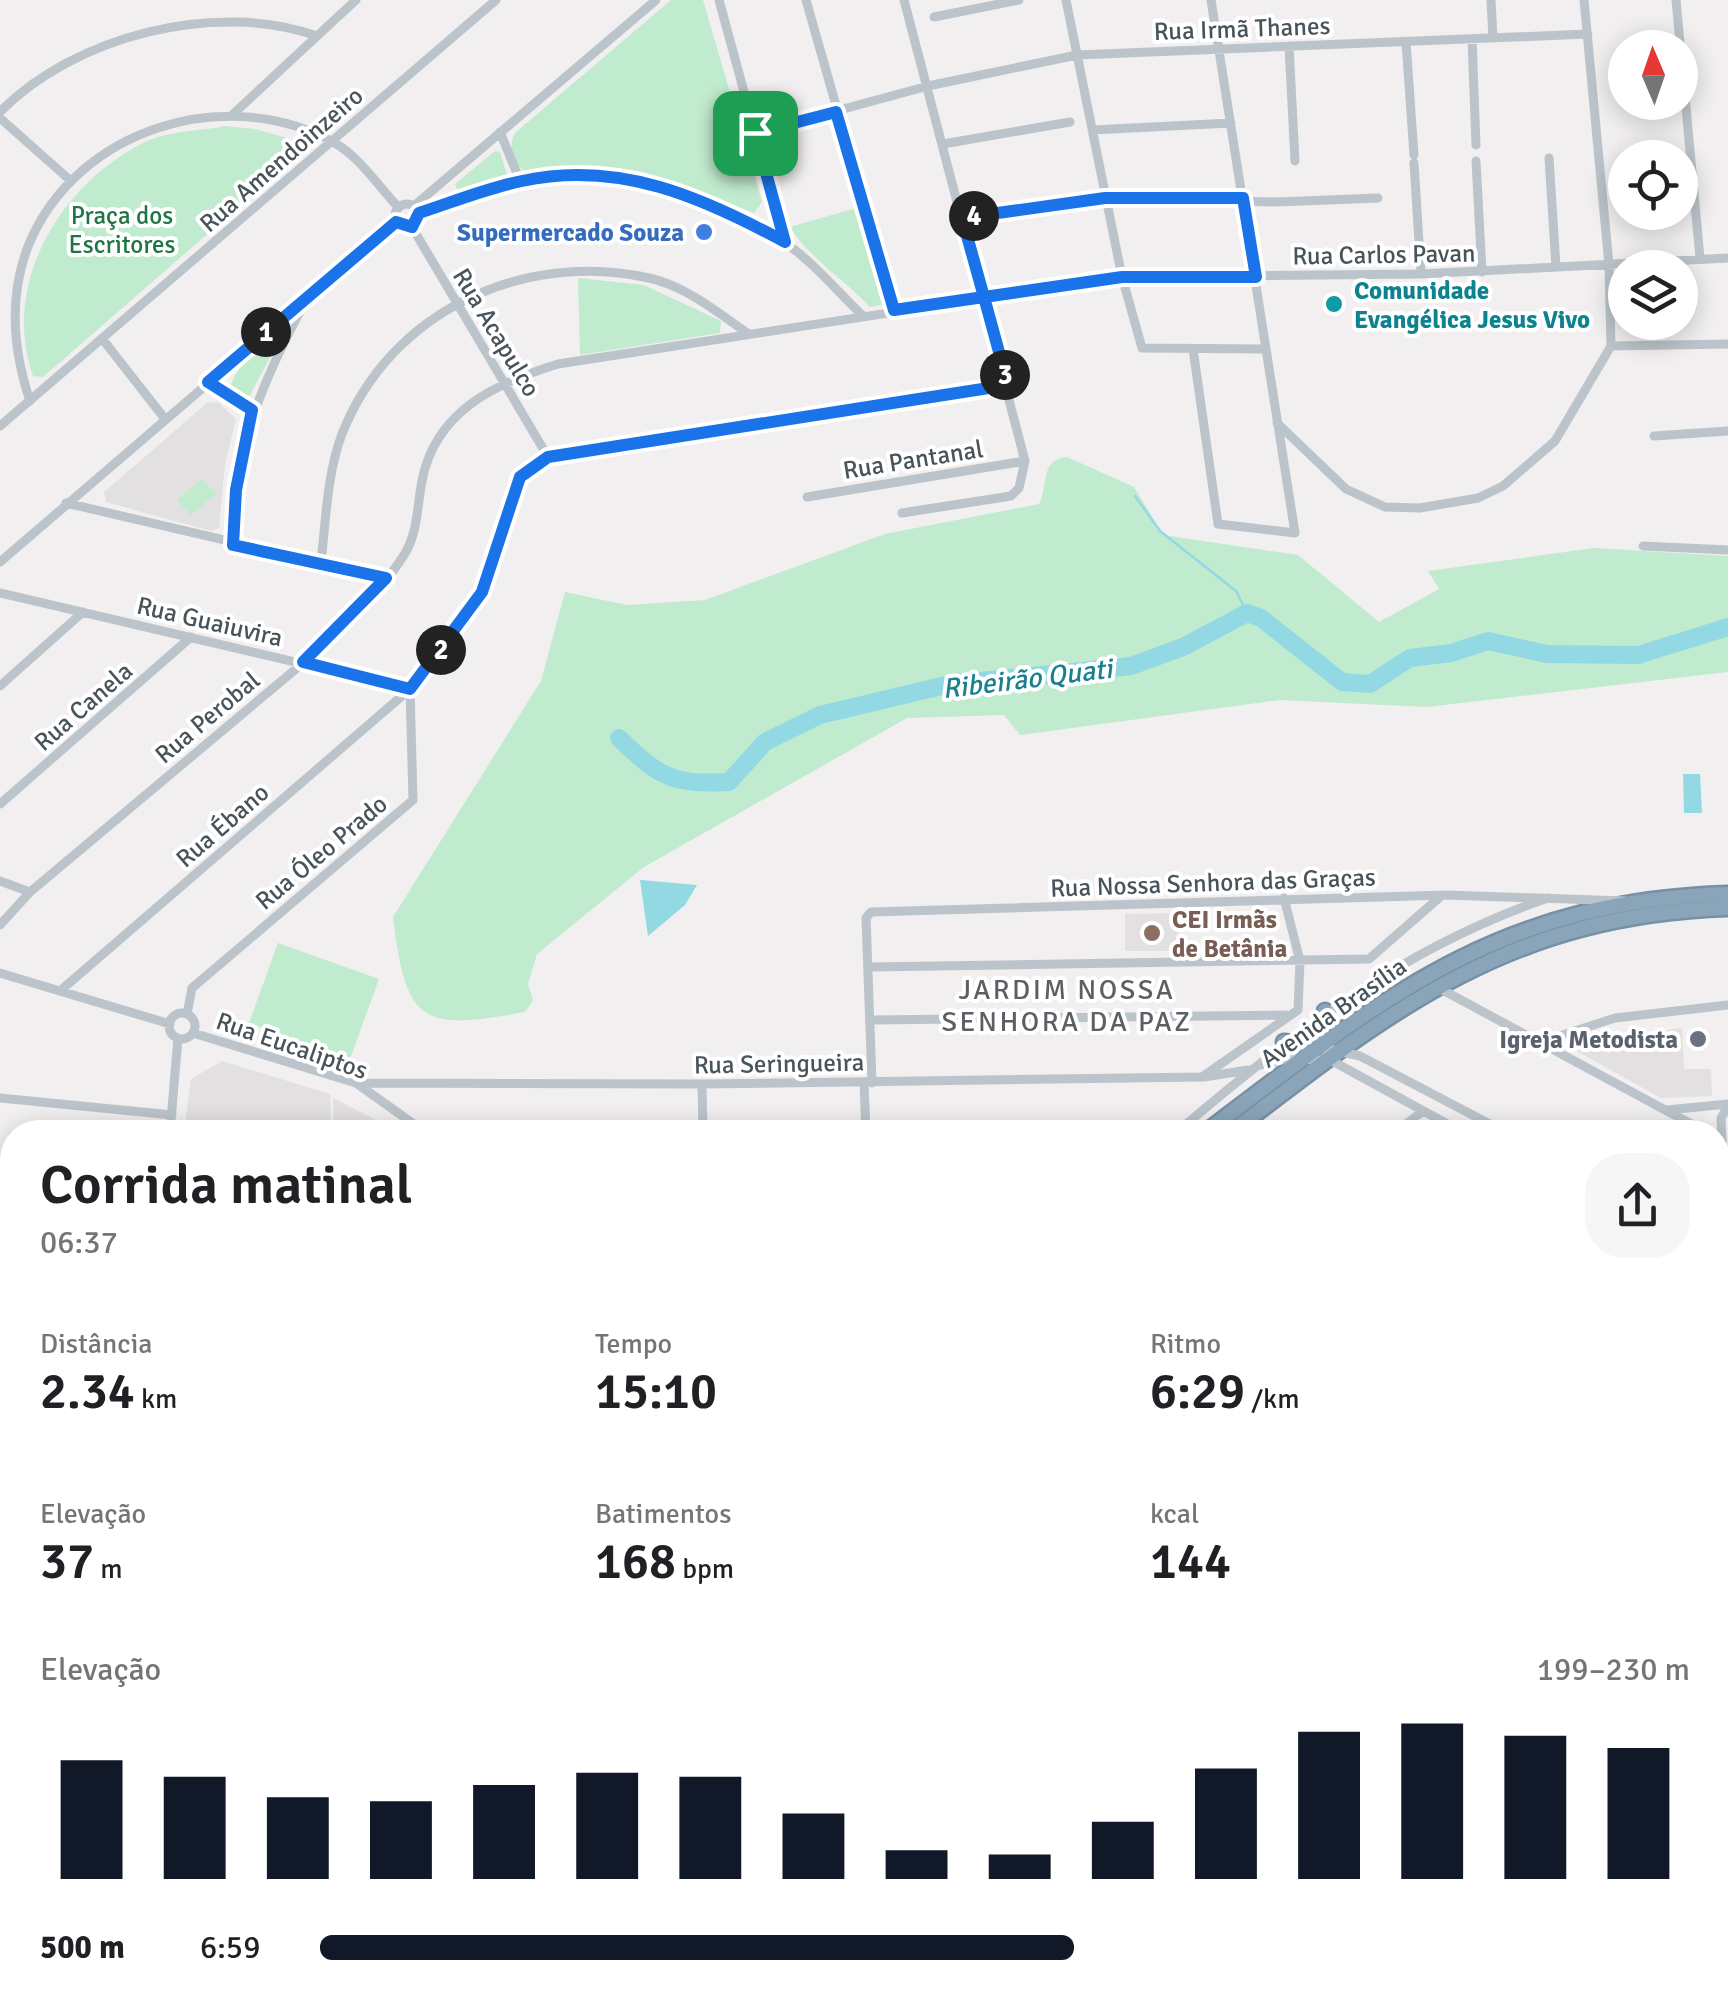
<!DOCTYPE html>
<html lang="pt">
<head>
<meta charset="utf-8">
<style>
  :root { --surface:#fff; --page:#f6f6f6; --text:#202124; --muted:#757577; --accent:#111827 }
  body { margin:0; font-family:Signika,sans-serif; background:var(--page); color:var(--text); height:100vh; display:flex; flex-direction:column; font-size:38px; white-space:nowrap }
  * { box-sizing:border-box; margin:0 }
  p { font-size:32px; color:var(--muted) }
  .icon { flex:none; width:55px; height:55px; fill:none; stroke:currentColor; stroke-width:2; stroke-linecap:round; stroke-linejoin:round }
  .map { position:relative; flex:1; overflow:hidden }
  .panel { position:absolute; left:0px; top:1120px; width:1730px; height:888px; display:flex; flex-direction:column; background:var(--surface); border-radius:40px 40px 0 0; box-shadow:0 5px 25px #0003 }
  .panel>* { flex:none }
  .needle { width:65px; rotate:358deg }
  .tools { position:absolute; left:1608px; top:30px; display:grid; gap:20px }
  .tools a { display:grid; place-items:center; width:90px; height:90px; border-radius:50%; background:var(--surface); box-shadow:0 5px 25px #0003; font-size:50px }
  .pin { position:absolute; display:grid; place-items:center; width:85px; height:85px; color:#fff; margin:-42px; border-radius:20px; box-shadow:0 5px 15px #0006 }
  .km { position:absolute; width:50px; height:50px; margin:-25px; border-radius:50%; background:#222; color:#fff; font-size:28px; line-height:50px; text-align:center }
  .round { display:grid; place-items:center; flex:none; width:105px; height:105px; border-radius:40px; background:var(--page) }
  .summary { display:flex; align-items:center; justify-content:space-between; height:170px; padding:0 40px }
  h1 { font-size:55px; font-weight:600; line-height:75px }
  .stats { display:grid; grid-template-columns:repeat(3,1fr); gap:15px; height:170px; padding:10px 40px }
  .stats div { display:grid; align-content:center }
  .stats b { font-size:50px; font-weight:600 }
  .stats small { font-size:28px; font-weight:400 }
  .stats p { font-size:28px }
  .chart { height:280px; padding:20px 40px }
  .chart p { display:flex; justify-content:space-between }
  .chart svg { width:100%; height:180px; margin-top:10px; stroke:var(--accent); stroke-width:6 }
  ul { padding:0 40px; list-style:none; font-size:32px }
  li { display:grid; grid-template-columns:160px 120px 1fr; align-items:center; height:75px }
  li i { height:25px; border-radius:12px; background:var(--accent) }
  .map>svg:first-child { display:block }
  .education { fill:#e2e0e0 }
  .green { fill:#c1ebce }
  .water { fill:#92d9e4 }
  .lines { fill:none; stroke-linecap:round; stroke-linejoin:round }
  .stream { stroke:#92d9e4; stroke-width:2.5 }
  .river { stroke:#92d9e4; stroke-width:18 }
  .highway-casing { stroke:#7690a5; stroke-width:19 }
  .minor { stroke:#bbc4ca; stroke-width:9 }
  .major { stroke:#b1c0cb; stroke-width:11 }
  .highway { stroke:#8aa5b9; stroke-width:14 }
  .route-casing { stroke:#fff; stroke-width:20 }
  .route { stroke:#1a73e8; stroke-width:12 }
  .shop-dot { fill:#3f7fe0; stroke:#fff; stroke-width:4 }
  .culture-dot { fill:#0f9aa8; stroke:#fff; stroke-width:4 }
  .education-dot { fill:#8d6e63; stroke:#fff; stroke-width:4 }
  .worship-dot { fill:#6b7280; stroke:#fff; stroke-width:4 }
  .labels { text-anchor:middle; stroke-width:8; stroke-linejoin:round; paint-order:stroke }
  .street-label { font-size:25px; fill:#48535a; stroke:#fff }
  .park-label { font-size:25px; fill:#1f7543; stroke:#fff }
  .shop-label { font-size:25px; font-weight:bold; fill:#366cbe; stroke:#fff; text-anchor:end }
  .culture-label { font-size:25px; font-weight:bold; fill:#0d838f; stroke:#fff; text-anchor:start }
  .education-label { font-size:25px; font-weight:bold; fill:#785e54; stroke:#fff; text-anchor:start }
  .worship-label { font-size:25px; font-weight:bold; fill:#5b616d; stroke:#fff; text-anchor:end }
  .water-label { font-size:28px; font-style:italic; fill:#18808f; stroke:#fff }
  .neighbourhood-label { font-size:28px; letter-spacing:2.5px; fill:#5c5f63; stroke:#fff }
</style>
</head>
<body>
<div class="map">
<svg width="1728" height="2007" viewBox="0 0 1728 2007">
  <rect width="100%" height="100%" fill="#f1efef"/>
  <path class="education" d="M218,402l18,17 -11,45 -6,64 -8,3 -105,-29 -2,-10 103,-89z
    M1178,913l1,38h-54v-37z
    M1682,1028l2,41h27l1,27 -51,2 -86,-48 15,-9z
    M222,1061l108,33 1,38h-147l7,-53z
    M333,1098l57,29 1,5h-57z"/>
  <path class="green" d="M671,0h32l59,202 -8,11c-88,-38 -134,-45 -230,-42 -12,-9 -17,-26 -8,-39z
    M225,126l30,3 46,13 3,8 -261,227 -10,-1c-33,-94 29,-193 112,-234 25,-12 59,-11 80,-16z
    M495,151l5,1 8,26 -50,14 -3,-8z
    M856,208l30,96 -16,3c-26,-28 -60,-48 -80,-80z
    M578,278l66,7 77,36 -1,12 -140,22z
    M271,345l2,7 -23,43 -8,2 -11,-11c2,-14 25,-40 40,-41z
    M1067,457l67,30 29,48 135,20 81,67 60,-33 -11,-18 166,-23 134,8v116l-302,35 -147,-7 -259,35 -16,-20 -97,3 -263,149 -107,87 -9,30 5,16 -8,12c-103,19 -119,13 -132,-95l148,-236 24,-89 62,13 78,-5 180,-66 154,-30c10,-19 0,-44 28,-47z
    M202,479l14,15 -25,21 -14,-15z
    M278,943l101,36 -29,80 -101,-36z"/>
  <path class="water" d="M1683,774h17l2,39h-18z
    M640,880h1l56,5 -12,20 -37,31z"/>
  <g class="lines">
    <path class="stream" d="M1135,496l25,35 76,60 11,22"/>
    <path class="river" d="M619,738c40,39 53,47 110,44l36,-40 55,-27 130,-31 181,-18 52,-19 64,-34 14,5 81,64 28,2 40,-26 41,-5 37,-12 59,13 91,1 90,-28"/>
    <defs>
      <path id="highway" d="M1284,1042l33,5
        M1317,1047l8,-36
        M1206,1132c175,-133 291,-231 522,-238
        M1232,1132c162,-125 281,-217 496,-224
        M0,1743l12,2
        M0,1772l12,1
        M0,1790l12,1
        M0,1800l12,3"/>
    </defs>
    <use href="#highway" class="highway-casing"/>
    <path class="minor" d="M719,0l66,242
      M806,0l88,309
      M1066,0l56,277 20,71 122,1
      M1491,0l2,38
      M1676,0l24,258
      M934,17l85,-17
      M1472,39l4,106
      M1406,42l8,113
      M1289,46l6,115
      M0,112c74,-76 216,-112 317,-76
      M231,116l125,-116
      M0,118l71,63
      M1092,130l139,-7
      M500,132l20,49
      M755,133l173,-47 149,-31 511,-21
      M943,144l127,-22
      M1549,158l7,109
      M1476,161l6,111
      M1414,163l7,111
      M395 216a12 12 0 1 1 24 0a12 12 0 1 1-24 0Z
      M414,206l242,-206
      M419,213c34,-11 68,-24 102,-32 89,-20 190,10 263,61 28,19 53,49 78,73
      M962,218l143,-20 172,4 101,-4
      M412,227l136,230
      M104,341l61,78
      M1611,346l117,-2
      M1193,349l25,175 77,9 -84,-533
      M208,382l44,27
      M30,401c-17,-51 -22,-105 -1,-157 48,-115 196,-161 304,-102 26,14 45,44 65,65
      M1277,423l69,66 39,18 35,1 58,-10 25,-12 52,-45 56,-95 -2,-81 -25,-265
      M0,426l496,-426
      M1654,436l74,-5
      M807,497l218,-36
      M66,503l321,75
      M902,513l109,-17 8,-8 6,-27 -121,-461
      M233,545c5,-106 23,-150 72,-243
      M1643,546l85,4
      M0,562l396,-340
      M321,562c5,-43 6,-88 21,-128 48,-123 182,-184 307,-156 37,8 69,35 100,56
      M0,593l410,96
      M0,686l83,-74
      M0,804l191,-167
      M0,881l30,11
      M0,925l30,-33c72,-61 145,-121 217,-182 54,-46 118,-94 157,-155 14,-22 13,-49 18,-74 13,-70 74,-98 136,-117l564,-87 299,-3 307,-16
      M871,967l498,-8 71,-62
      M0,973l170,51
      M1437,987l269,145
      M60,991l350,-302 72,-98 38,-114 28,-20 460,-72
      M169 1026a13 13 0 1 1 26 0a13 13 0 1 1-26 0Z
      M187,1014l5,-26 221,-188 -3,-111
      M873,1020l413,-5
      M193,1033l163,50 69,49
      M1538,1043l77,-25 113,-13
      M1320,1047l40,9 145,76
      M1325,1057l137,75
      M1260,1065l26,-6 40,1
      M1204,1077l44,-7
      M356,1083l346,1 500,-7 96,-67 2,-49 -16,-63
      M864,1083l2,49
      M872,1083l-6,-165 5,-6 575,-17 179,6
      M702,1084l1,48
      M0,1098l172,17
      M1667,1110l61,-6
      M170,1132l8,-94
      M1177,1132c116,-99 225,-184 371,-234
      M1395,1132l27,-20
      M1722,1141l-1,-23 7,-11
      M0,1192l12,1
      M1718,1244l10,5
      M1718,1268l10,5
      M0,1286l12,2
      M1718,1378l10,-19
      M0,1381l12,2
      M0,1470l12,2
      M1718,1479h10
      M0,1564l12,1
      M0,1588l12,2
      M1718,1695h10
      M1718,1844l10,1
      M1718,1983l10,1
      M137,1995l98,12
      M275,1995l101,12
      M101,2007l11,-12
      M125,2007l10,-12
      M1272,2007l4,-12
      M1703,2007l1,-12"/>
    <path class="major" d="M1718,1572h10
      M1718,1646h10
      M1041,1995l34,12
      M1104,1995l30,12
      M573,2007l11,-12
      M600,2007l11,-12"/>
    <use href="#highway" class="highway"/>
  </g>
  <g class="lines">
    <defs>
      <path id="route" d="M755,133l30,109c-83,-45 -166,-82 -263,-61 -35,7 -69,21 -103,32l-7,14 -16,-5 -188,160 44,28 -16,80 -3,55 153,33 -83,84 107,27 72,-97 38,-115 28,-20 460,-72 -24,-88 138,-20h134l-13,-79h-138l-143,20 22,79 -90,13 -58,-198 -81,21"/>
    </defs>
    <use href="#route" class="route-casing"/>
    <use href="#route" class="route"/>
  </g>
  <circle class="shop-dot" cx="704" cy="232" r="10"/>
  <circle class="culture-dot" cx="1334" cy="304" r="10"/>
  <circle class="education-dot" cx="1152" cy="933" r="10"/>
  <circle class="worship-dot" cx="1698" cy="1039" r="10"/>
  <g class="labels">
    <g class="street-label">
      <text transform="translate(1242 28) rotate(-2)" y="9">Rua Irmã Thanes</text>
      <text transform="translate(281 159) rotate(-41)" y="9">Rua Amendoinzeiro</text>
      <text transform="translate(1384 254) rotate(-1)" y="9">Rua Carlos Pavan</text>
      <text transform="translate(497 332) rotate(59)" y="9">Rua Acapulco</text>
      <text transform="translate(913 459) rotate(-9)" y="9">Rua Pantanal</text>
      <text transform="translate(210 621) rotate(13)" y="9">Rua Guaiuvira</text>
      <text transform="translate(83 706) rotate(-41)" y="9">Rua Canela</text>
      <text transform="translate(207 717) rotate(-40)" y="9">Rua Perobal</text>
      <text transform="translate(222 825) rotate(-41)" y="9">Rua Ébano</text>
      <text transform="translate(321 852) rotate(-40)" y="9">Rua Óleo Prado</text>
      <text transform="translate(1213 882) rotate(-2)" y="9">Rua Nossa Senhora das Graças</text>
      <text transform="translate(1333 1012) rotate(-35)" y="9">Avenida Brasília</text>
      <text transform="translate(292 1045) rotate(19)" y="9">Rua Eucaliptos</text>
      <text transform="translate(779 1063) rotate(-1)" y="9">Rua Seringueira</text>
    </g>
    <g class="park-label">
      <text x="122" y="224">Praça dos<tspan x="122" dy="29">Escritores</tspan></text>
    </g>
    <g class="shop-label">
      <text x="684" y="241">Supermercado Souza</text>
    </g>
    <g class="culture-label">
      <text x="1354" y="299">Comunidade<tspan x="1354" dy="29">Evangélica Jesus Vivo</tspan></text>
    </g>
    <g class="education-label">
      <text x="1172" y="928">CEI Irmãs<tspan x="1172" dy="29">de Betânia</tspan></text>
    </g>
    <g class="worship-label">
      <text x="1678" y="1048">Igreja Metodista</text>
    </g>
    <g class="water-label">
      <text transform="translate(1027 678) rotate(-7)" y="10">Ribeirão Quati</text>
    </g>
    <g class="neighbourhood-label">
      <text x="1067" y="999">JARDIM NOSSA<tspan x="1067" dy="32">SENHORA DA PAZ</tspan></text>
    </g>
  </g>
</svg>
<div class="tools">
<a><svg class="needle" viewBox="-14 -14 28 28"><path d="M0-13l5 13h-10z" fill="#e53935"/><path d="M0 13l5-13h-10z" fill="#757577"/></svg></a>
<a><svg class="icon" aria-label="locate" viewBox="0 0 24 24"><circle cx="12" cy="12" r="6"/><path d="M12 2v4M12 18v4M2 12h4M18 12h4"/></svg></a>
<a><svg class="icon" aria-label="layers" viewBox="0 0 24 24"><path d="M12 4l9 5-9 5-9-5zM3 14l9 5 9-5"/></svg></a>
</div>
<div class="pin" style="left:755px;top:133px;background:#1e9e55"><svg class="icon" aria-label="arrive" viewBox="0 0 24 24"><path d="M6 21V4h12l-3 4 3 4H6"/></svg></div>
<b class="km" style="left:266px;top:332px">1</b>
<b class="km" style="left:441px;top:650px">2</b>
<b class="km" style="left:1005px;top:375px">3</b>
<b class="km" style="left:974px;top:216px">4</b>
<section class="panel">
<div class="summary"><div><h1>Corrida matinal</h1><p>06:37</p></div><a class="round"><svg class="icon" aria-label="share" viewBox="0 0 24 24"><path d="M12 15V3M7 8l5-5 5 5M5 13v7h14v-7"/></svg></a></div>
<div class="stats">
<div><p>Distância</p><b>2.34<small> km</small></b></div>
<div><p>Tempo</p><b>15:10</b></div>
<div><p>Ritmo</p><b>6:29<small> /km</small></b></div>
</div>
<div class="stats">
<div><p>Elevação</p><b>37<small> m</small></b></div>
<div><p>Batimentos</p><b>168<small> bpm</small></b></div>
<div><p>kcal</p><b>144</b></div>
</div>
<div class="chart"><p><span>Elevação</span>199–230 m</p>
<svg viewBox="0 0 160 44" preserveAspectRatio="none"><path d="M5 44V15M15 44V19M25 44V24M35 44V25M45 44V21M55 44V18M65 44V19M75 44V28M85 44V37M95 44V38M105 44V30M115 44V17M125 44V8M135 44V6M145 44V9M155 44V12"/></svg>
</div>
<ul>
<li><b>500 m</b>6:59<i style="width:55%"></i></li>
</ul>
</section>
</div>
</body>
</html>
